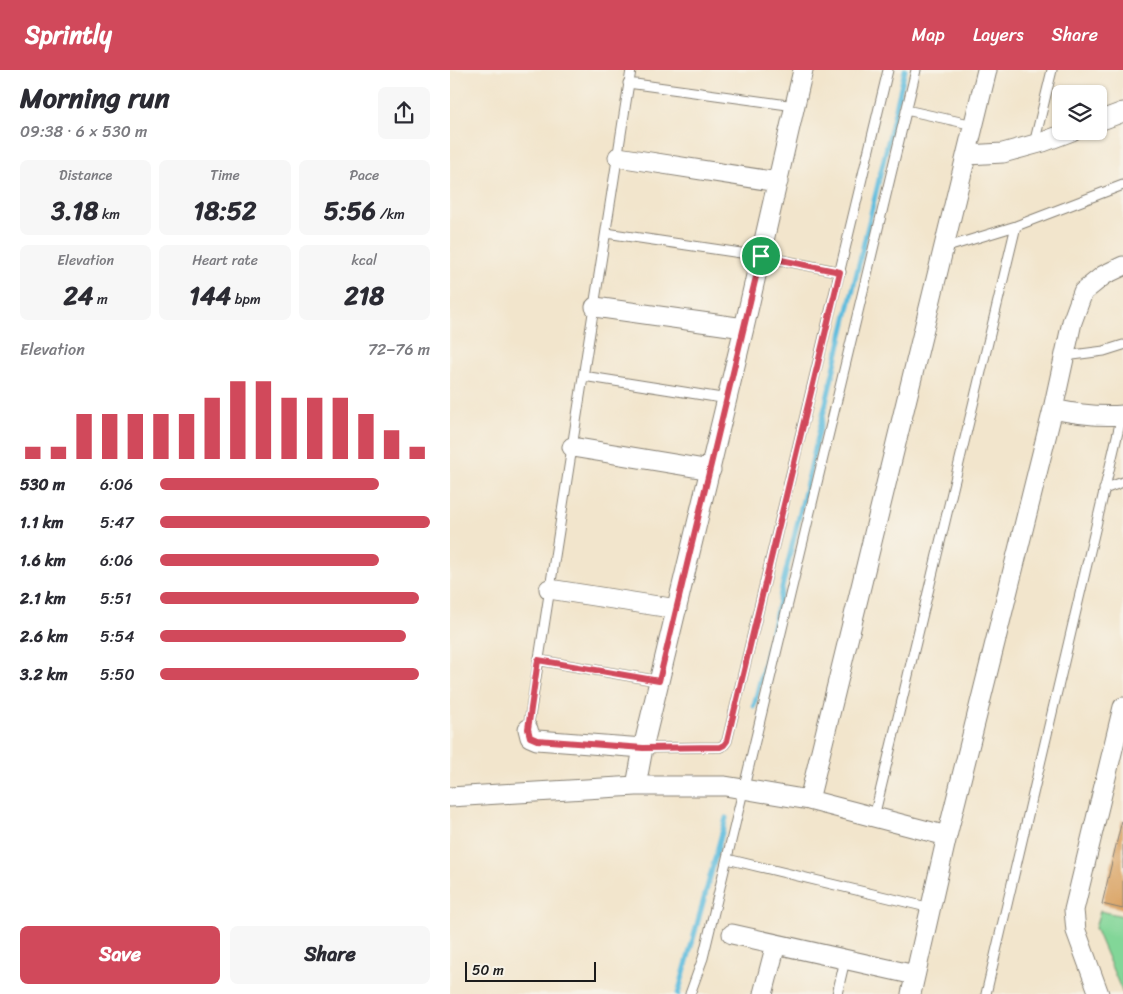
<!DOCTYPE html>
<html lang="en">
<head>
<meta charset="utf-8">
<style>
  :root { --surface:#fff; --page:#f7f7f7; --text:#2b2b33; --muted:#7c7c81; --accent:#d1495b }
  body { margin:0; font-family:Sriracha,sans-serif; background:var(--page); color:var(--text); height:100vh; display:flex; flex-direction:column; font-size:19px; white-space:nowrap }
  * { box-sizing:border-box; margin:0 }
  p { font-size:16px; color:var(--muted) }
  .icon { flex:none; width:28px; height:28px; fill:none; stroke:currentColor; stroke-width:2; stroke-linecap:round; stroke-linejoin:round }
  .map { position:relative; flex:1; overflow:hidden }
  .details { display:flex; flex-direction:column; background:var(--surface); width:450px }
  .details>* { flex:none }
  .controls { position:absolute; left:602px; top:15px; display:grid; gap:10px }
  .controls a { display:grid; place-items:center; width:55px; height:55px; border-radius:8px; background:var(--surface); box-shadow:0 1px 4px #0004; font-size:25px }
  .scale { position:absolute; left:15px; bottom:12px; width:131px; box-sizing:border-box; padding-left:5px; border:2px solid #1c1c1c; border-top:0; font-size:14px; line-height:18px; white-space:nowrap; color:#1c1c1c; -webkit-text-stroke:4px #f7f3e8; paint-order:stroke }
  .pin { position:absolute; display:grid; place-items:center; width:42px; height:42px; color:#fff; margin:-21px; border:2px solid #fff; border-radius:50%; box-shadow:0 1px 5px #0007 }
  .round { display:grid; place-items:center; flex:none; width:52px; height:52px; border-radius:8px; background:var(--page) }
  .headline { display:flex; align-items:center; justify-content:space-between; height:85px; padding:0 20px }
  h1 { font-size:28px; font-weight:700; line-height:38px }
  .stats { display:grid; grid-template-columns:repeat(3,1fr); gap:8px; height:85px; padding:5px 20px }
  .stats div { display:grid; align-content:center; border-radius:8px; background:var(--page); text-align:center }
  .stats b { font-size:25px; font-weight:700 }
  .stats small { font-size:14px; font-weight:400 }
  .stats p { font-size:14px }
  .chart { height:140px; padding:10px 20px }
  .chart p { display:flex; justify-content:space-between }
  .chart svg { width:100%; height:90px; margin-top:5px; stroke:var(--accent); stroke-width:6 }
  .button { display:flex; gap:10px; margin-top:auto; padding:10px 20px }
  .button a { flex:1; height:58px; border-radius:8px; background:var(--accent); color:#fff; font-size:20px; font-weight:700; line-height:58px; text-align:center }
  .button a+a { background:var(--page); color:var(--text) }
  ul { padding:0 20px; list-style:none; font-size:16px }
  li { display:grid; grid-template-columns:80px 60px 1fr; align-items:center; height:38px }
  li i { height:12px; border-radius:6px; background:var(--accent) }
  header { display:flex; align-items:center; gap:30px; box-sizing:border-box; height:70px; padding:0 25px; background:var(--accent); color:#fff }
  header strong { font-size:24px }
  nav { display:flex; gap:28px; margin-inline-start:auto; font-size:18px }
  main { display:flex; flex:1; min-height:0 }
  .map>svg:first-child { display:block }
  .green { fill:#82d698; stroke:#4f795a }
  .lines { fill:none; stroke-linecap:round; stroke-linejoin:round }
  .stream { stroke:#60bdde; stroke-width:5 }
  .building { fill:#d89e5c }
  .lane-casing { stroke:#878074; stroke-width:11 }
  .street-casing { stroke:#878074; stroke-width:21 }
  .lane { stroke:#fff; stroke-width:9 }
  .street { stroke:#fff; stroke-width:19 }
  .route-casing { stroke:#fff; stroke-width:10 }
  .route { stroke:#d1495b; stroke-width:6 }
</style>
</head>
<body>
<header>
<strong>Sprintly</strong>
<nav><a>Map</a><a>Layers</a><a>Share</a></nav>
</header>
<main>
<section class="details">
<div class="headline"><div><h1>Morning run</h1><p>09:38 · 6 × 530 m</p></div><a class="round"><svg class="icon" aria-label="share" viewBox="0 0 24 24"><path d="M12 15V3M7 8l5-5 5 5M5 13v7h14v-7"/></svg></a></div>
<div class="stats">
<div><p>Distance</p><b>3.18<small> km</small></b></div>
<div><p>Time</p><b>18:52</b></div>
<div><p>Pace</p><b>5:56<small> /km</small></b></div>
</div>
<div class="stats">
<div><p>Elevation</p><b>24<small> m</small></b></div>
<div><p>Heart rate</p><b>144<small> bpm</small></b></div>
<div><p>kcal</p><b>218</b></div>
</div>
<div class="chart"><p><span>Elevation</span>72–76 m</p>
<svg viewBox="0 0 160 44" preserveAspectRatio="none"><path d="M5 44V38M15 44V38M25 44V22M35 44V22M45 44V22M55 44V22M65 44V22M75 44V14M85 44V6M95 44V6M105 44V14M115 44V14M125 44V14M135 44V22M145 44V30M155 44V38"/></svg>
</div>
<ul>
<li><b>530 m</b>6:06<i style="width:81%"></i></li>
<li><b>1.1 km</b>5:47<i style="width:100%"></i></li>
<li><b>1.6 km</b>6:06<i style="width:81%"></i></li>
<li><b>2.1 km</b>5:51<i style="width:96%"></i></li>
<li><b>2.6 km</b>5:54<i style="width:91%"></i></li>
<li><b>3.2 km</b>5:50<i style="width:96%"></i></li>
</ul>
<div class="button"><a>Save</a><a>Share</a></div>
</section>
<div class="map">
<svg width="673" height="924" viewBox="0 0 673 924">
  <rect width="100%" height="100%" fill="#f7f3e8"/>
  <filter id="ink" filterUnits="userSpaceOnUse"><feTurbulence type="fractalNoise" baseFrequency=".02" numOctaves="2"/><feDisplacementMap in="SourceGraphic" scale="10" xChannelSelector="R" yChannelSelector="G"/><feConvolveMatrix kernelMatrix="1 2 1 2 8 2 1 2 1" color-interpolation-filters="sRGB"/></filter>
  <filter id="wash" filterUnits="userSpaceOnUse"><feTurbulence type="fractalNoise" baseFrequency=".0096" numOctaves="4" result="noise"/><feDisplacementMap in="SourceGraphic" scale="20" xChannelSelector="R" yChannelSelector="G"/><feGaussianBlur stdDeviation="1.12" result="paint"/><feColorMatrix in="noise" values="0 0 0 0 0 0 0 0 0 0 0 0 0 0 0 0 0 1.4 0 .05"/><feComposite in="paint" operator="in"/></filter>
  <g filter="url(#wash)">
    <rect width="100%" height="100%" fill="#f2e5cc"/>
    <path class="green" d="M650,841l23,5v78l-28,-66z"/>
    <g class="lines">
      <path class="stream" d="M304,636l151,-636
        M228,924l48,-176"/>
    </g>
    <g id="blocks">
      <path class="building" d="M672,750h1v89l-21,-5z"/>
    </g>
  </g>
  <g filter="url(#ink)">
    <use href="#blocks" fill-opacity="0" stroke="#878074" stroke-width="1"/>
    <g class="lines">
      <defs>
        <path id="lane" d="M178,13l167,23
          M456,40l68,15
          M584,74l18,-74
          M156,163l155,23 80,16
          M494,178l72,-22 107,-41
          M615,286l39,-5 19,-6
          M133,306l145,23
          M654,419l19,-7
          M88,590l121,21
          M78,659l103,-659
          M193,678l77,-1 4,-2 3,-4 161,-671
          M424,747l142,-591
          M277,789l204,49
          M240,924l13,-36 213,-888
          M387,924l8,-34
          M536,924l136,-579"/>
        <path id="street" d="M649,51l24,-9
          M517,85l36,-2 40,-11 29,-11
          M168,87l160,25
          M145,237l149,21
          M603,339c23,5 46,8 70,6
          M122,377l139,23
          M99,519l128,20
          M78,659l2,8 7,3 106,8
          M186,716l7,-38 101,-420 59,-258
          M0,727l186,-11h89l84,14 138,36
          M359,730l178,-730
          M282,864l183,41
          M313,924l13,-50
          M461,924l36,-158 106,-427 19,-87 11,-30 21,-17 19,-9
          M649,924l-23,-63 -2,-21 49,-203"/>
      </defs>
      <use href="#lane" class="lane-casing"/>
      <use href="#street" class="street-casing"/>
      <use href="#lane" class="lane"/>
      <use href="#street" class="street"/>
    </g>
  </g>
  <g class="lines" filter="url(#ink)">
    <defs>
      <path id="route" d="M311,186l79,16 -113,469 -3,4 -4,2 -77,1 -106,-8 -7,-3 -2,-8 10,-69 121,21z"/>
    </defs>
    <use href="#route" class="route-casing"/>
    <use href="#route" class="route"/>
  </g>
</svg>
<div class="controls">
<a><svg class="icon" aria-label="layers" viewBox="0 0 24 24"><path d="M12 4l9 5-9 5-9-5zM3 14l9 5 9-5"/></svg></a>
</div>
<div class="scale">50 m</div>
<div class="pin" style="left:311px;top:186px;background:#1e9e55"><svg class="icon" aria-label="arrive" viewBox="0 0 24 24"><path d="M6 21V4h12l-3 4 3 4H6"/></svg></div>
</div>
</main>
</body>
</html>
